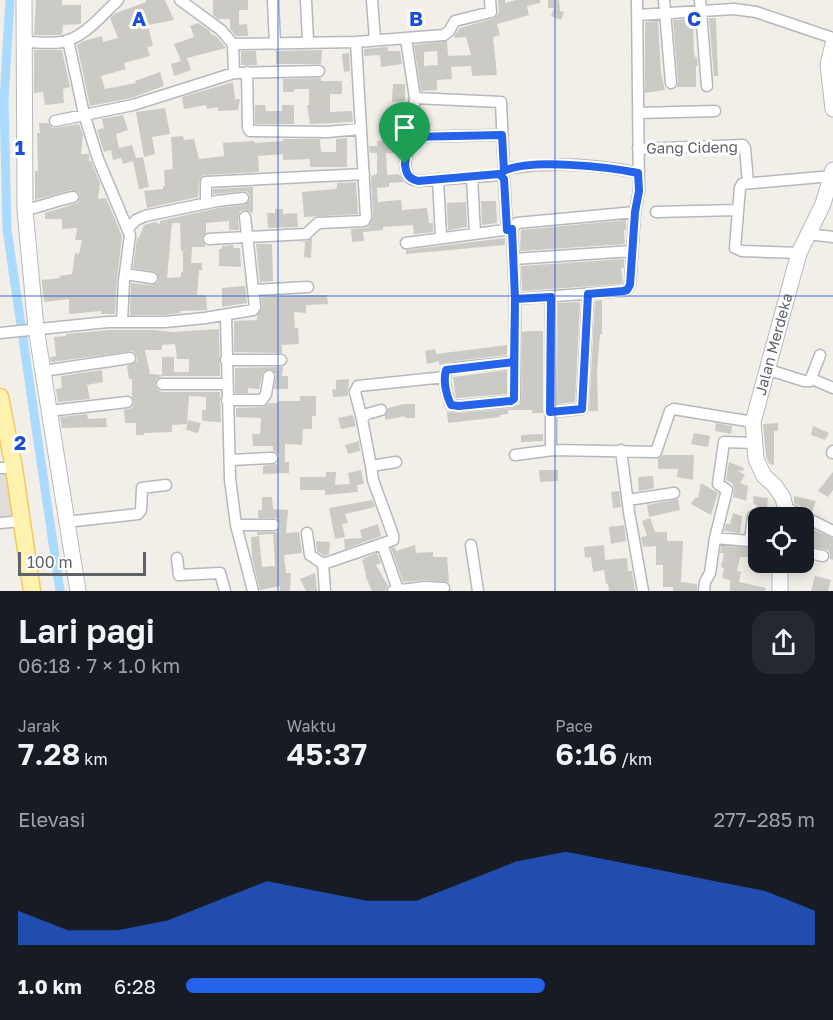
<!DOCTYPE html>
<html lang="id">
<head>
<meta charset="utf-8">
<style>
  :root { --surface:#171b24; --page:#242831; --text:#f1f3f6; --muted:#9ea1a6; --accent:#2563eb }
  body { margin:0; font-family:"Golos Text",sans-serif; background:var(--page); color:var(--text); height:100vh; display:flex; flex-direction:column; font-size:22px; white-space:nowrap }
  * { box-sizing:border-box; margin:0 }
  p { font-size:20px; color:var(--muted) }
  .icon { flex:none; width:33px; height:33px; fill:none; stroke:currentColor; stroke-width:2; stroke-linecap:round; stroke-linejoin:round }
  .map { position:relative; height:591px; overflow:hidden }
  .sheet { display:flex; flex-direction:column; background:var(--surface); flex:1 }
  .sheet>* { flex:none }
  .controls { position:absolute; left:748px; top:507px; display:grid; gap:12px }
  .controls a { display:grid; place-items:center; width:66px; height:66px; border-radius:12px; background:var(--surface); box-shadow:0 3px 15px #0003; font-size:30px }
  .scale { position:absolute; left:18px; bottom:15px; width:128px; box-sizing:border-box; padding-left:6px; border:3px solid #5f6368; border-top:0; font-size:16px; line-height:21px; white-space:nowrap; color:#5f6368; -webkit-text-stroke:4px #fff; paint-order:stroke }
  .pin { position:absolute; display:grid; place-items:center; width:51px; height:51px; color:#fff; margin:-62px -26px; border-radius:50% 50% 50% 0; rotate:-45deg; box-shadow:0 0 6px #0007 }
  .pin .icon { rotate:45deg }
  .round { display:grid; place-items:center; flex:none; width:63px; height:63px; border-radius:18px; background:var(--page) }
  .head { display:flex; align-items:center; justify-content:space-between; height:102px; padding:0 18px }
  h1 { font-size:33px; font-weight:600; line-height:45px }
  .stats { display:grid; grid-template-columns:repeat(3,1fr); gap:9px; height:102px; padding:6px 18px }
  .stats div { display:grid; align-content:center }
  .stats b { font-size:30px; font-weight:600 }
  .stats small { font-size:16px; font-weight:400 }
  .stats p { font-size:16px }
  .chart { height:168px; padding:12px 18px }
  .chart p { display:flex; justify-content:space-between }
  .chart svg { width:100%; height:108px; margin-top:6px; fill:var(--accent); opacity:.7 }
  ul { padding:0 18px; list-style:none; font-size:20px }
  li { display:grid; grid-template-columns:96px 72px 1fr; align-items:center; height:45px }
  li i { height:15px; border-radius:8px; background:var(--accent) }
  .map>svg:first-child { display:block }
  .industrial { fill:#e0deda }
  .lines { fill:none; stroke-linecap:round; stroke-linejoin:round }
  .canal { stroke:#aadaff; stroke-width:9 }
  .building { fill:#cccac5; fill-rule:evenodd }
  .street-casing { stroke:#b5b8bc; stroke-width:13 }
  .secondary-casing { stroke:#b6babf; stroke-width:17 }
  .primary-casing { stroke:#f2c960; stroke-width:19 }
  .street { stroke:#fff; stroke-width:10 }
  .secondary { stroke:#fff; stroke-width:15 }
  .primary { stroke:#fff2af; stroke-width:16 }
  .route-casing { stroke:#fff; stroke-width:12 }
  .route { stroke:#2563eb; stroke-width:8 }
  .grid { fill:none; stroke:#1d4ed8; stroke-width:1.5; stroke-opacity:0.55 }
  .labels { text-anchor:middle; stroke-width:6; stroke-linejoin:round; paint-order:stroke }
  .street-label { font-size:15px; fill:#5f6368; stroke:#fff }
  .grid-label { font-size:20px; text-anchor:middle; font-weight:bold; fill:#1d4ed8; stroke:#fff; stroke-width:6; stroke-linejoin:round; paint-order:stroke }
</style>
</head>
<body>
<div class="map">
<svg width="833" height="591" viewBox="0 0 833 591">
  <rect width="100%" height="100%" fill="#f1efe8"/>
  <path class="industrial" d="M0,468h9l6,60 -15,2z"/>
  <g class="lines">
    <path class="canal" d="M10,0l-6,100 3,130 53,361"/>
  </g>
  <path class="building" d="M36,0h26v5h19v19l-18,1 -1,9 -2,1h-26z
    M146,0h19l9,20 -26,5 5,21 -6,1 3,9 -26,7 2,6 -25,7 4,13 31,-6 -1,-2 25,-9 4,14 -33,12 -41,8 -13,-61 7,-4 18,-5 1,6 15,-4 -8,-20 6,-5 30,-11z
    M213,0h35v10h-9v15l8,-1 1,12h-12l-6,-7v-10h-12l-5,-4z
    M498,0h7v3l11,-3h24v3l-13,3 2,9 -32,9 3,11 -7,2 4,38 -25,1 -1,-10 -20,1 1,12 -15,1v10l-16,1 -7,-46 33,-4 1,15 23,-1 -5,-18 -11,1 -1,-2 6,-8 35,-10 4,-5zM437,51l1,14 -14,1v-14z
    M548,0h11l1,11 4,1 -3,8 -10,-4 3,-8h-6z
    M709,18h7v4l2,54h-4z
    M693,19l1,34 1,4h2l1,9h-2v21h-19l1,-5 -5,-62z
    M658,21l3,52 4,17 -20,3v-71z
    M198,23l12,8 1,3 5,2 10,12 -39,10 4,12 -17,6 -3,-12 10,-3 -7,-17 20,-7 -4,-11z
    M388,47v4h12l2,13 -21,3 -1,-12 -16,1v-7z
    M34,50h28l8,37 -7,2 1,14 -19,2 -2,-13 -9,1z
    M322,50l-1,14h-45v-13z
    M241,51h15l1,14h-16z
    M349,53l1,18 -6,1 -2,-18z
    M321,78v3h21v13h-12v18l22,-1 1,11 -43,2 -3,-19h2v-16h-15v3h-11v-13z
    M233,82l2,17h5l-2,11 -20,1v-4l-11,2 -1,-4 -22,4 -2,-12z
    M393,84h12v17l-13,1z
    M255,105h10l1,6h16v-6h12v19h-39z
    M165,108l5,26 -18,3 3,17 -11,3 -8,-45z
    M123,115l5,15 -12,4 3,14 13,-3 4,13 7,-1 6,30 -10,2 -6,-28 -10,3 -2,-6 -8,2 -2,-10 -7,2 -7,-22 7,-2 -2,-9z
    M39,123h9l4,5h4l23,-4 4,11 -2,19h8v7h2l9,22 -2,16 8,-1 16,38 -5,44 -2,34h-14v-3l-32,3v-15l-25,3 -3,-28 1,6 18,-2 -1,-2 13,-2 3,-21 4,1 3,-14h-7l2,-12 -15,1v-10h-17v-6l33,-10 2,-7 -2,-4 -7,-2 -36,10v-29h3l-1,-38h3z
    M393,134h9l-3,19h-13l1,20 1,2 11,-1 5,8 -15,1v4l-12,1 1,14 23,-2 1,10 25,-2 2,15h4v9l-19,2 -1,-9 -30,2v3l-20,2 1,9 -12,1 -1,-13 17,-1 5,-11 -2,-41 6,-2v-21h-7l-1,-7h8v-5l16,-1z
    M183,136l1,4 10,-1 5,20 25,-3 -1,-13 31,-2 1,2 28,-2v-2h37l1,13h15v-13l11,-1v29h-37v-8l-27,1v-6l-25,2 1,16 -56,3 -4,6 -1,16 -51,11 -3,-17 19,-2v-3h2l-1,-16 9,-1 -2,-32z
    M356,182l2,32 -54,3 -2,-25 33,-3 2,-1v-5z
    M253,187v26l-8,-3 -5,1 -2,6 1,13h-10v-9l-23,2v9l-4,7 4,8h-14l-1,16h11v7h-3l-2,25h9l1,15 -27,1v2l-15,2h-35l1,-32 20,2 6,-2 2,-3 -3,-8 -23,-4 4,-31 2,1 5,-13 11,-3 5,2v-3l58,-13 26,-3 6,-5 -1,-6 -3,-3 -33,3v-5zM172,223h8l1,28h2v21h-2v5l-14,1z
    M481,201h15l1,22 -15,2z
    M466,202l1,25 -19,3 -1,-27z
    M275,209h8v5l14,-1 1,14 -30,1 -1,-15h8z
    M626,220v10h-2l1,14 -105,7 1,-21z
    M312,238l-1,20 -7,-1 1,-15h-7l9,-1z
    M505,238v7l-99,9v-4z
    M256,244h16l1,37 -13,1z
    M234,245l-1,3h7l1,19 -22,-1v-17h3v-3z
    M624,259v9h-3l2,14 -2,2 -99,7 -1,-25z
    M245,286l2,17 -25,4v-19z
    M307,295h20l1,9 -22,1v8l-12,-1 1,16h3l1,16 -17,1v8l-48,-1v-31l23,-1v-4l5,-9 -1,-10z
    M602,300v34h-2l-3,38 1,39h-9l6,-110z
    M580,302l-5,100 -17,2v-101z
    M219,329l1,47h-58l-6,4 -1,5 3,5 4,2h58l1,30 -19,-1v-11h4v-13l-17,-1 -2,28 -15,1v7l-28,1v2h-8v-12h-11l-1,-13 8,-2 2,-6 -2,-5v-18h-3l-2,-13 10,-5v-5l-4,-5 -82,11 -1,-5 6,-1 -2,-19 12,-1v-2l42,-4h44l21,2zM175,344l2,15h12v13h-15v-15h-12v18l-12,-1 -5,-24h17v-5z
    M530,331h13v82h-11v-3h-24v4l-8,1v2l-52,6 -1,-11 13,1 52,-5 8,-4 2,-6v-66z
    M507,345v10l-53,6 -15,4v-4l-12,3 -2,-13 10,-2 1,5z
    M283,367l-1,9h6v13h-14l2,-15 -6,-5 -7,3 -4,17 -11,-1v5h-13v-25z
    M102,370l1,12 -16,3 3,14 -32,3 -2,-13 6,-1 -1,-12z
    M507,370v24l-51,4 -3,-21z
    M349,379l-1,17 -15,1 -1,-7 4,-1v-9z
    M300,396h16v20h-4v13h-9l-1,16 -17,-1v18h4v11l-26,1v-8l14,-2 2,-6v-4l-6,-3v-5h-20l-1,-12h8l1,-16 -25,-1v-9l27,-1 6,-4h9v-2h22z
    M404,404h11v14h-10v-2l-20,4v-4l3,-8z
    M87,414l1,5 18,-1 1,9 -45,1 -2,-11z
    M353,415l3,11 -15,3 -3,-11z
    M188,420l13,3 -3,10 -12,-3z
    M716,423l16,3 -1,8 -16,-3z
    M778,423v8h-4v34l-5,-1 -3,-8 -3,-32z
    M813,426l16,7 -4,7 -14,-5z
    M694,433l16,3 -2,11 -17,-3z
    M543,434v7l-22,1v-7z
    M359,441l1,10 -12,3 -3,-9z
    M663,455h31l-1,25 -16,-3 1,-8h-20v-10z
    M729,462l15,6 -1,3 -6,-1 8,5 -5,8 8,3 -2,15 -12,-4 -1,2 1,-11 -2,-5 -6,-3z
    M361,470l3,14 -7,1 1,7 -33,3v-5h-25v-13h26v-5h10l-1,13 15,-1 -2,-11z
    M539,470h19v11l-18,1z
    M833,472v18l-5,7 -10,-6z
    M653,476l1,12 -15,3 -1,-14z
    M701,483l17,10 -7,22 -20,-11 4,-6h3z
    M619,491l2,16 -8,1 -2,-16z
    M753,496l15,2 -1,10h-10v-3l-3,-1z
    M794,496l22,5 -4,11 -18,-9z
    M262,497h10l1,12 15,1 -2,23 13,-1 3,21 -18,2 2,18h5l-1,18h-10v-5l-20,4 -8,-32 -1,-21 8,-1 3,31 13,-1 -2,-32 -16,1v-3h20l4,-6 -4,-8h-19v-8h4z
    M678,499l2,11 -31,7 -2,-12z
    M372,500l3,7 -30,7 3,9 -6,1 3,13 -10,2 -6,-31z
    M733,513l9,3 -2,17 -16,-2 2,-7h4z
    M650,518l5,14h12v9h16l-2,41 16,2v7h-24v-4h-10v-22h-7v-19l-13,1 -2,-10 6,-1 -5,-15z
    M378,524l3,12 -36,13 -1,-10 18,-1 -2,-8z
    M624,525l2,16 -15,3 -2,-17z
    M814,530l19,8v22l-3,-1v-5l-2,-4 -24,-5z
    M316,541l14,1 -1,12 -5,2 -7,-5z
    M415,545l1,8 17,-1v5h14l2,25 -24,-2 -22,2 -12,-34 4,-1 1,4z
    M604,545l1,15 22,-2 1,13h4l3,20h-26l-1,-7h-2l-2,-14 -11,2 -2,-15 -6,1 -1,-11z
    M721,546l33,1v10h-14l-3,14 4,1 -2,10 27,6 -1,3h-35v-11l-8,-2 2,-10 -3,-1 3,-14h-4z
    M377,553l4,10 -5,2 12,21 -3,5h-13l-7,-16 1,-1 -4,-14 4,-1h-4z
    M804,560l9,2 -2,9 -21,-5v-4h14z
    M315,573l2,18h-11l-6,-12z
    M815,576l16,4 -3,11h-17z"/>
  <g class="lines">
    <defs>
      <path id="street" d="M180,0l41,30 12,14 1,29
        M273,0l2,44
        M306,0l2,42
        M372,0l3,40
        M664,0l7,83
        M700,0l7,86
        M638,15l96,-6 22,3 77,26
        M406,39l9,59 -10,66 2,10 4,5 7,2 84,-6 2,-4 6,-3c43,-6 86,-4 128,5
        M68,40l16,74 14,45 32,76 -6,46 -2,40
        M25,42c12,0 25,2 37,0 22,-4 41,-28 56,-42
        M233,44l123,-2 88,-7 5,-4 6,-10 36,-9 -1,-12
        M247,72l1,56 2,3 77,1 34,-3
        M415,98l86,4 3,69
        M638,113l77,-2
        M55,121l78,-16 101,-32 85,-2
        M409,137l93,-2
        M638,149l105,-4 2,3 3,35
        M502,175l2,4 3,51
        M472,178l3,55
        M438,179l3,58
        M206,203v-21l158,-8
        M25,210c16,-3 32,-10 48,-13
        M656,212l81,-2
        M128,228l8,-8 9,-4 72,-15 26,-3
        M512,229l3,70v99l-4,3 -52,5 -8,-1c-4,-10 -8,-24 -5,-34l9,-3 59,-6
        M808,234l25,3
        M209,239l97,-5 12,-11 46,-2 2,-4 -10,-175
        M406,243l106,-14 5,-6 118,-11
        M799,253l-57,-2 -7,-3 5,-60 2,-4 90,-8
        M513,259l119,-8
        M125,274l27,4
        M253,290l55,-3
        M551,297v150l2,3
        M515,299l108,-8 4,-2 3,-4 5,-73 4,-21 -2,-191
        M226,315l4,164 6,46 17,66
        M0,333l108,-11h57l40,-4 48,-8 2,-3 -10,-90
        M226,360h55
        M766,369l38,12h6l10,-26
        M43,371l87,-13
        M812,379l21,9
        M162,384h65
        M227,400h35l4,-6 3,-18
        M49,411l78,-9
        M550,412l32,-3 6,-115
        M362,419l-7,-27 3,-6 87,-9
        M621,450l8,62 14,79
        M832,453l1,-2
        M515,455l38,-5 103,2 14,-41 4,-2 79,13
        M230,460l42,-2
        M371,466l-9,-47 5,-5 14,-4
        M0,468h14
        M628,500l46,-7
        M785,507l48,24
        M66,522l72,-8 3,-4 1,-22 24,-3
        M0,523l21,-2
        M236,525h38
        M307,533l3,22 13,9 70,-24v-5l-20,-55 -2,-14 25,-4
        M715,538l35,3 3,-25h31
        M382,544l16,46
        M471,545l7,46
        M804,552l19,4
        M177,558l2,17 41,-2 5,18
        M323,564l2,27
        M393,591l32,-4 19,1
        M704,591l1,-9 5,-9 5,-35 12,-48 -9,-6 6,-42 31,1"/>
      <g id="secondary">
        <path d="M24,0l1,210 11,118 42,263"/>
        <path d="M833,44l-5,21 5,44"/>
        <path id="s1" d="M784,518l1,-11 -2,-9 -8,-12 -11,-10 -8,-17 -3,-37 46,-169 24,-49 10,-34"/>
        <path d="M780,591v-29"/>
      </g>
      <path id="primary" d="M0,397l14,71 18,123"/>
    </defs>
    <use href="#street" class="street-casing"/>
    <use href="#secondary" class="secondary-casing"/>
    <use href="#primary" class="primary-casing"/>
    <use href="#street" class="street"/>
    <use href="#secondary" class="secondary"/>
    <use href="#primary" class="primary"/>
  </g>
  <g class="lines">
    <defs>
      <path id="route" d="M405,164c1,10 3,14 13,17l81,-7 5,5 3,51 5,-1 3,70 -1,63 -68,8c-3,11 0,25 5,35l8,1 52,-5 3,-2 1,-100 36,-2 -1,115 32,-3 6,-115 35,-3 4,-1 3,-5 5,-73 4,-21 -1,-18c-29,-6 -108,-15 -134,-2l-2,-36 -93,2 -4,27"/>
    </defs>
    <use href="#route" class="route-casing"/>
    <use href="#route" class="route"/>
  </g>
  <path class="grid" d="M278,0v591M555,0v591M0,296h833"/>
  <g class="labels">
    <g class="street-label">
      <text transform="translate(692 148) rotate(-1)" y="5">Gang Cideng</text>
      <text dy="5" stroke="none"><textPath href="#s1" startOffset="186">Jalan Merdeka</textPath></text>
    </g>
  </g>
  <g class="grid-label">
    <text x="139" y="26">A</text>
    <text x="416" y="26">B</text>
    <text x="694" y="26">C</text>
    <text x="20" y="155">1</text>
    <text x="20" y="450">2</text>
  </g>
</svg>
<div class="controls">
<a><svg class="icon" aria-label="locate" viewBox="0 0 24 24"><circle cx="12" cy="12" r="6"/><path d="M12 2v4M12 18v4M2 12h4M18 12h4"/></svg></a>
</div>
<div class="scale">100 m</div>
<div class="pin" style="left:405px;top:164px;background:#1e9e55"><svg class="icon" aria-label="arrive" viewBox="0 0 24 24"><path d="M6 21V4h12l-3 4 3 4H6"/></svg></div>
</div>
<section class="sheet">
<div class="head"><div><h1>Lari pagi</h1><p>06:18 · 7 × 1.0 km</p></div><a class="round"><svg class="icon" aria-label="share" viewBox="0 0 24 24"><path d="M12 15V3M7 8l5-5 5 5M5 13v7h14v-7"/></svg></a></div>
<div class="stats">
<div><p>Jarak</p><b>7.28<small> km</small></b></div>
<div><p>Waktu</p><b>45:37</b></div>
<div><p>Pace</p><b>6:16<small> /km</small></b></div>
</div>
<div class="chart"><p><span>Elevasi</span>277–285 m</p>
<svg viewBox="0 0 160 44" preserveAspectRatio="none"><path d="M0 44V30L10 38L20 38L30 34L40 26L50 18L60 22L70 26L80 26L90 18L100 10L110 6L120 10L130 14L140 18L150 22L160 30V44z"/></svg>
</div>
<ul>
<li><b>1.0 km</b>6:28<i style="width:57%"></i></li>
</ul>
</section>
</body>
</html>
